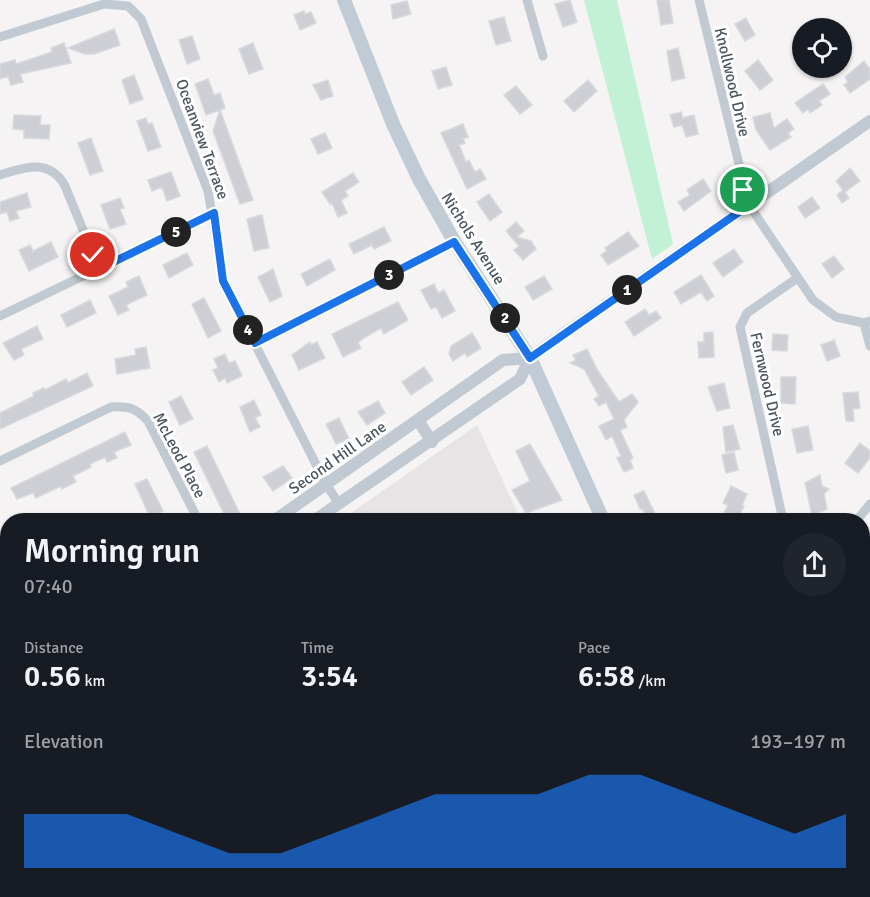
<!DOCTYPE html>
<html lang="en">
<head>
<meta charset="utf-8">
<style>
  :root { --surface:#171b24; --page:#20242c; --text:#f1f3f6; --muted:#9ea1a6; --accent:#1a73e8 }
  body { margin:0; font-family:Signika,sans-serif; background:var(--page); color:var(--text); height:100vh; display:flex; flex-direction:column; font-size:22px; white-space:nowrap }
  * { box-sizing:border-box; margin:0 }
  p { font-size:20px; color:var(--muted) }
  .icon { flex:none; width:33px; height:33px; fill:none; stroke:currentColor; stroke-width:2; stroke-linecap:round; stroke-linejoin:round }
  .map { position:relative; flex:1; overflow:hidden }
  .side { position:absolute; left:0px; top:513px; width:870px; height:384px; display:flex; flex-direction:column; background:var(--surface); border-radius:24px 24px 0 0; box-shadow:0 2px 4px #0004 }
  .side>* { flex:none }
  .controls { position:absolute; left:792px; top:18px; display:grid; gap:12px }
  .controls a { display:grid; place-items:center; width:60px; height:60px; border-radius:50%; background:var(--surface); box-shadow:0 2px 4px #0004; font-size:30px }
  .pin { position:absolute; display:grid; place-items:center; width:51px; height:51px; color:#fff; margin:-26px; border:3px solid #fff; border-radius:50%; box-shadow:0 2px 6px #0007 }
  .km { position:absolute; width:30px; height:30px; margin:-15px; border-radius:50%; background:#222; color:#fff; font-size:16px; line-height:30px; text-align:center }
  .round { display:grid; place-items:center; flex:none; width:63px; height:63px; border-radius:32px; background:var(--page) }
  .summary { display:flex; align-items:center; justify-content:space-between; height:102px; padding:0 24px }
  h1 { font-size:33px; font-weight:600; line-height:45px }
  .stats { display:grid; grid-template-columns:repeat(3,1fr); gap:9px; height:102px; padding:6px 24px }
  .stats div { display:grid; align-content:center }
  .stats b { font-size:30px; font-weight:600 }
  .stats small { font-size:16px; font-weight:400 }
  .stats p { font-size:16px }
  .chart { height:168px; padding:12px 24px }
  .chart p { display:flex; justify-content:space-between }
  .chart svg { width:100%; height:108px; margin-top:6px; fill:var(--accent); opacity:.7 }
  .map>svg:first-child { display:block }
  .education { fill:#e6e4e5 }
  .green { fill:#c3f1d5 }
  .building { fill:#cdcfd5; stroke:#d7d9de; stroke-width:1.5 }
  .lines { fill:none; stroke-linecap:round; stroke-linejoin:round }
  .minor { stroke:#c1cad2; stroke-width:9 }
  .tertiary { stroke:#c1cad2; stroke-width:12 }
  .secondary { stroke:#c1cbd6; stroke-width:14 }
  .route-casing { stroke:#fff; stroke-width:12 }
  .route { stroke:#1a73e8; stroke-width:8 }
  .labels { text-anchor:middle; stroke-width:6; stroke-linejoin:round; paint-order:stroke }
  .street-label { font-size:16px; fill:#4a5661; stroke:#fff }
</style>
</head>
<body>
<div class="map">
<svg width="870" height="897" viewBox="0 0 870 897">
  <rect width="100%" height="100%" fill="#f5f3f3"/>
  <path class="education" d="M477,425l44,95h-180z
    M260,890h374l2,7h-379z"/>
  <path class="green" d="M584,0h33l56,244 -21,15z"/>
  <path class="building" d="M570,0l7,22 -14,5 -8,-23z
    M657,0h12l4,23 -12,2z
    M407,1l4,13 -18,5 -2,-14z
    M304,11l1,3 6,-2 5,11 -16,7 -6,-15z
    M504,17l7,24 -15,4 -7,-24z
    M746,18l9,17 -10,6 -10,-17z
    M114,29l6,16 -26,9h-9l-17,-6z
    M192,36l8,23 -13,5 -8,-24z
    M64,43l7,20 -51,11 3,8 -12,3 -3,-9 -8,3v-15l15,-4 1,4 36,-12 -1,-4z
    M253,43l10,26 -14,5 -10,-25z
    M678,48l7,30 -13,3 -5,-30z
    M758,60l15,20 -13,10 -15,-19z
    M864,61l6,8v10l-20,14 -6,-8 4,-3 -3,-5z
    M446,67l6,18 -14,4 -6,-18z
    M134,75l9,24 -13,5 -8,-24z
    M208,79l6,16 6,-2 5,15 -5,2 33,90 -13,4 -27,-73 7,-21 -14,5 -11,-31z
    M328,80l5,16 -12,4 -8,-15z
    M588,80l9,11 -23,21 -10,-11z
    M823,84l7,10 -11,7 3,4 -12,8 -2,-4 -5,4 -8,-10z
    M516,86l16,19 -12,9 -16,-19z
    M681,112l2,6 11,-3 4,19 -12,3 -4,-12 -8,2 -4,-12z
    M770,113l4,15 13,-9 7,10 -6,4 3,4 -21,13 -14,-20 -3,-13z
    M14,115l27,1 -1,9h10l-1,14 -25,-1v-8l-11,-1z
    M146,118l2,6 4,-1 9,24 -13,4 -11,-30z
    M463,124l5,13 -5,2 2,4 -6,2 7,17 3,-2 6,12 5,-3 6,10 -19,10 -26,-56z
    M325,133l7,15 -14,6 -7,-15z
    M91,138l12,33 -13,4 -12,-32z
    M850,168l10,13 -15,11 4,6 -7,5 -5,-8 6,-5 -7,-9z
    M171,172l9,24 -13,5 -5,-14 -10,4 -4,-11z
    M353,173l6,9 -14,9 3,5 -7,4 6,13 -9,4 -6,-14 -2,1 -8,-12z
    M703,179l8,12 -27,20 -6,-9 12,-7 -3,-5z
    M27,193l4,14 -15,4 3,7 -9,3 -3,-9 -7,2v-12z
    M489,194l13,18 -12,9 -13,-19z
    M812,197l8,11 -15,10 -7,-11z
    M120,198l4,10 -4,1 6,15 -16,5 -9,-24z
    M262,215l7,33 -15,3 -7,-32z
    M516,222l8,9 -7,6 14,4 5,8 -13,11 -9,-10 5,-4 -13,-15z
    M384,227l7,14 -17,8 -2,-4 -18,9 -5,-10z
    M628,232l11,14 -31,19 -7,-10 6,-4 -2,-3z
    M51,242l7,15 -29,14 -10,-21 11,-5 3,6z
    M734,249l9,13 -20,15 -10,-14z
    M187,253l6,12 -24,13 -6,-13z
    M834,256l10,13 -12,9 -10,-14z
    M330,259l5,11 -28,16 -6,-12z
    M273,269l9,27 -12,6 -12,-25z
    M701,275l13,21 -7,5 -6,-9 -20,12 -7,-12z
    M139,276l8,19 -21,10 3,5 -11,5 -9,-19 19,-9 -2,-5z
    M544,276l8,13 -19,11 -8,-13z
    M434,284l4,9 6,-3 11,21 -13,7 -6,-11 -5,2 -10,-19z
    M204,298l17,33 -13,7 -16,-34z
    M90,300l6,13 -29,14 -6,-12z
    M398,302l10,18 -24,14 -3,-6 -19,11 -4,4 3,5 -18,9 -11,-23z
    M645,309l4,6 7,-4 5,7 -27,18 -9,-14z
    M37,326l6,13 -22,10 3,6 -10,5 -11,-17z
    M713,332l1,25 -15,1 -1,-16h6v-9z
    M472,333l9,15 -14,9 -2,-4 -12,8 -4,-7 2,-8z
    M773,334l15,1 -1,16 -15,-1z
    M834,340l6,16 -13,5 -6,-16z
    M310,342l1,3 6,-3 8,16 -26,12 -7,-15z
    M146,347l4,21 -33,6 -2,-15 21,-4 -1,-6z
    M587,349l11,22 21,31 13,-8 6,8 -14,18 3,7 -7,3 13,28 -3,2 3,8 -9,4 -7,-14 4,-2 -9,-20 -6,4 -7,-14 15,-7 -8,-17 -7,4 -5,-7 5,-3 -15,-27 -14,-6 6,-3 -3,-5z
    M225,354l4,9 6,-2 7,15 -15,7 -2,-5 -6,4 -6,-12 5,-2 -4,-9z
    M424,367l9,13 -22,15 -9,-13z
    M87,373l6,13 -93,43v-16l34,-17 -1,-3 11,-5 1,2 21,-11 2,4z
    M781,377h15l-1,27 -14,-1z
    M724,383l6,25 -13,3 -9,-24z
    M858,392l2,16 -7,1 1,12h-8l-3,-28z
    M181,396l12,23 -13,6 -11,-23z
    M254,400l7,15 -6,3 5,9 -10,5 -10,-25z
    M378,401l7,12 -18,12 -9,-13z
    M339,418l10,21 -13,5 -10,-20z
    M733,425l7,24 -14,3 -3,-25z
    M808,426l5,24 -16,3 -5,-24z
    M125,432l6,13 -17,7 3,6 -10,4 -2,-5 -15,7 1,3 -18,9 3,6 -14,7 -1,-3 -25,12 -3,-5 -16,6 -6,-11z
    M860,443l10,8v7l-12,15 -13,-10z
    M530,444l32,56 -36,13 -14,-23 18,-9 -14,-30z
    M207,446l33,68 -13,6 -33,-68z
    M734,452l4,18 -12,3 -4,-18z
    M283,466l9,12 -19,13 -10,-14z
    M820,475l2,11 7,3 -5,5 3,15 -15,6 -7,-32z
    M147,479l16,32 -13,6 -15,-33z
    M731,486l16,8 -5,11 2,1 -7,14h-16l7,-15 -5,-2z
    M644,491l14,29h-10l-6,-12 -2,1 -6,-14z"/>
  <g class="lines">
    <path class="minor" d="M527,0l16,56
      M699,0l50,205 64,95 23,17 28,6 6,-2
      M0,37l104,-33 24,2 13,13 67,172 15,90 103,203 13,20
      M0,175c24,-8 50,-17 65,11l34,83
      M0,316l214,-103
      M864,323l6,23
      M255,343l199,-102
      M0,461l111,-54c18,-1 25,1 37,14l50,99
      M783,520l-43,-193 7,-14 49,-34
      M857,520l13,-16
      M862,704l8,-5
      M862,755l8,14
      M0,847l8,-2
      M151,890v7"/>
    <path class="tertiary" d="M418,420l14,22
      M275,520l228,-160 27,-2
      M315,520l205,-141 10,-21 12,-9 328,-228
      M0,685l8,-2
      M0,712l8,-2"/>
    <path class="secondary" d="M344,0l49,124 26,55 35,62 76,117 73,162
      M762,890l3,7"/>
  </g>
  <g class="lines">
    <defs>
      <path id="route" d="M93,255l6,14 115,-56 9,68 32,62 199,-101 76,116 219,-153 -6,-15"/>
    </defs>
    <use href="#route" class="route-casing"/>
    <use href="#route" class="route"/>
  </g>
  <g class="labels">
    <g class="street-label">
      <text transform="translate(733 82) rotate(77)" y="6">Knollwood Drive</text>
      <text transform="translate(203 139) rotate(70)" y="6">Oceanview Terrace</text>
      <text transform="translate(474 238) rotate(58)" y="6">Nichols Avenue</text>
      <text transform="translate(768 384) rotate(77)" y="6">Fernwood Drive</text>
      <text transform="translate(180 455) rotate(62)" y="6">McLeod Place</text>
      <text transform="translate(337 457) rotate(-35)" y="6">Second Hill Lane</text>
    </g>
  </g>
</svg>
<div class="controls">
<a><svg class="icon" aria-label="locate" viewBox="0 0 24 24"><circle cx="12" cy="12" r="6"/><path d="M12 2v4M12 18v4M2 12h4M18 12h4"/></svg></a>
</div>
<div class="pin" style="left:743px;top:190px;background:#1e9e55"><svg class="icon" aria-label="arrive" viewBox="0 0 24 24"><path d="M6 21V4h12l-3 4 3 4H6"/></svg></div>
<div class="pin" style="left:93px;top:255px;background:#d93025"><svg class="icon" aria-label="check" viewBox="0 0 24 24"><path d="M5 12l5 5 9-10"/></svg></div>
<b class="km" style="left:627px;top:290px">1</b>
<b class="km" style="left:505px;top:318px">2</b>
<b class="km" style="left:389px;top:275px">3</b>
<b class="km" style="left:248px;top:330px">4</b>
<b class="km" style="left:176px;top:232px">5</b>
<section class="side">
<div class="summary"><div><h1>Morning run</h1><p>07:40</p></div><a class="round"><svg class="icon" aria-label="share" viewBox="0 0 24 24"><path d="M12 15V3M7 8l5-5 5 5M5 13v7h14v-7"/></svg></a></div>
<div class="stats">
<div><p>Distance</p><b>0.56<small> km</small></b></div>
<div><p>Time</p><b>3:54</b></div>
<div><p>Pace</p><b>6:58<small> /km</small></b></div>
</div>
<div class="chart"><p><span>Elevation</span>193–197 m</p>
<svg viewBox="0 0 160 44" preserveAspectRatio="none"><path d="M0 44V22L10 22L20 22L30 30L40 38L50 38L60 30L70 22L80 14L90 14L100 14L110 6L120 6L130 14L140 22L150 30L160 22V44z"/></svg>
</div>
</section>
</div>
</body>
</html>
